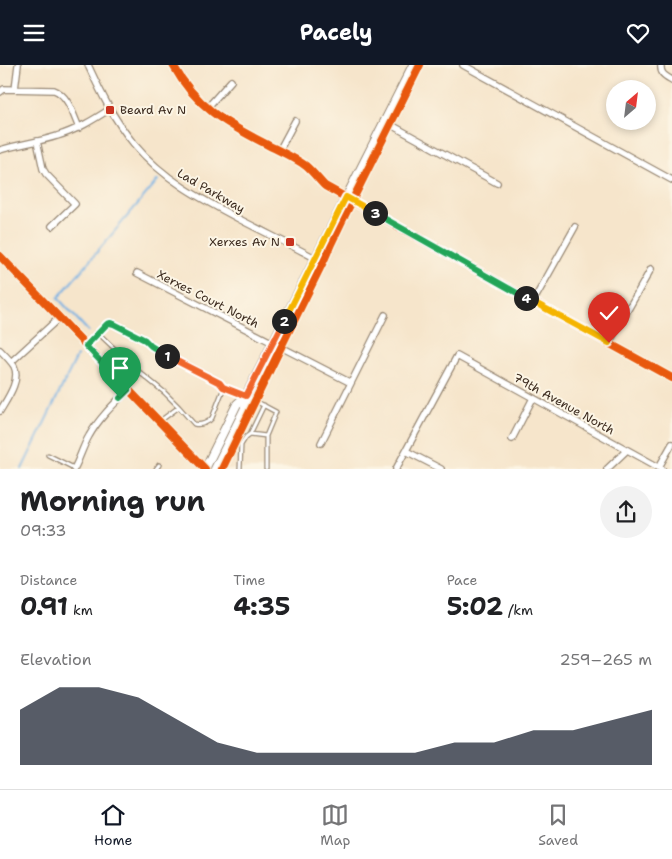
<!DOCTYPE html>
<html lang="en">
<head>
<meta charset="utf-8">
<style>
  :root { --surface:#fff; --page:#f2f2f2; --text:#202124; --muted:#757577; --line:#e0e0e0; --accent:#111827 }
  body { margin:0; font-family:"Shantell Sans",sans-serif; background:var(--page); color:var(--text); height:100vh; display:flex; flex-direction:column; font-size:19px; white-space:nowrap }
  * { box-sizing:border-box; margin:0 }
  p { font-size:16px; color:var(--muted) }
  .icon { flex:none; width:28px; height:28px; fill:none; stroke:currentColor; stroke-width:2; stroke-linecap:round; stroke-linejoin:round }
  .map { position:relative; height:404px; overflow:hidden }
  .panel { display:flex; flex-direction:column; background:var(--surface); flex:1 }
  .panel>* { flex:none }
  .needle { width:32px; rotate:28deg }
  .tools { position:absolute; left:606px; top:15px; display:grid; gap:10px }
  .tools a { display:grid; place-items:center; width:50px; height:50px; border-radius:50%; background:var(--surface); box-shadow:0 2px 8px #0003; font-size:25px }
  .pin { position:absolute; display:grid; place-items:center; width:42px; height:42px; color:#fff; margin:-51px -21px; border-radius:50% 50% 50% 0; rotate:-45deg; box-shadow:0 0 5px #0007 }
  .pin .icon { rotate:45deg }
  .km { position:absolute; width:25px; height:25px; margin:-12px; border-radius:50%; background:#222; color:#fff; font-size:14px; line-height:25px; text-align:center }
  .round { display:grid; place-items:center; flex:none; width:52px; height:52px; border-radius:26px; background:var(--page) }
  .summary { display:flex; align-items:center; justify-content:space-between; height:85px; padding:0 20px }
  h1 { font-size:28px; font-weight:700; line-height:38px }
  .figures { display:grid; grid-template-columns:repeat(3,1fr); gap:8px; height:85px; padding:5px 20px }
  .figures div { display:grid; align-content:center }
  .figures b { font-size:25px; font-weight:700 }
  .figures small { font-size:14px; font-weight:400 }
  .figures p { font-size:14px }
  .chart { height:140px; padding:10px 20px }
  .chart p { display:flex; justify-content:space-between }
  .chart svg { width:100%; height:90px; margin-top:5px; fill:var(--accent); opacity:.7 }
  header { display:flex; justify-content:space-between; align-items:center; height:65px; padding:0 20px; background:var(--accent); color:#fff; font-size:22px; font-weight:700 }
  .tab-bar { display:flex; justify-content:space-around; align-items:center; height:70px; border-top:1px solid var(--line); background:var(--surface); font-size:14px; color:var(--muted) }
  .tab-bar a { display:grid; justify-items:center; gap:2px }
  .tab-bar .selected { color:var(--accent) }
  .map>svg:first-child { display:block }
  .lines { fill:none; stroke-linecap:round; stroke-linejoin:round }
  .stream { stroke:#70afe3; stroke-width:2 }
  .service-casing { stroke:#988874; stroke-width:5.5 }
  .minor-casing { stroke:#988874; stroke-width:8 }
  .tertiary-casing { stroke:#988874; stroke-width:10 }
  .service { stroke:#fff; stroke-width:3 }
  .minor { stroke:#fff; stroke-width:5.5 }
  .tertiary { stroke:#fff; stroke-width:8 }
  .cycleway-casing { stroke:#fcf5e5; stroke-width:11 }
  .cycleway { stroke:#e8590c; stroke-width:8 }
  .split-1-casing { stroke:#fff; stroke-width:10 }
  .split-2-casing { stroke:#fff; stroke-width:10 }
  .split-3-casing { stroke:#fff; stroke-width:10 }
  .split-4-casing { stroke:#fff; stroke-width:10 }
  .split-5-casing { stroke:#fff; stroke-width:10 }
  .split-1 { stroke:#22a559; stroke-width:6 }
  .split-2 { stroke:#f0652b; stroke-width:6 }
  .split-3 { stroke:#f5b400; stroke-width:6 }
  .split-4 { stroke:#22a559; stroke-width:6 }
  .split-5 { stroke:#f5b400; stroke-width:6 }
  .poi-dot { fill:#c8321e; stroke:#fcf5e5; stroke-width:2 }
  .labels { text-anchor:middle; stroke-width:4; stroke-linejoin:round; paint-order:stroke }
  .poi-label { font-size:12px; fill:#3b2a1e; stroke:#fcf5e5; text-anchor:start }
  .street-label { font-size:12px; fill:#3b2a1e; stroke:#fcf5e5 }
</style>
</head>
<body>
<header><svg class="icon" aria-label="menu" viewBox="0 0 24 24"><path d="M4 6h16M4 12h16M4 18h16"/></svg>Pacely<svg class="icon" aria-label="heart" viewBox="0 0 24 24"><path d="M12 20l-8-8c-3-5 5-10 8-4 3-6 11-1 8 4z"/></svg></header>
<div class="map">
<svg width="672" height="404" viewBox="0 0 672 404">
  <rect width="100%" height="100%" fill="#fcf5e5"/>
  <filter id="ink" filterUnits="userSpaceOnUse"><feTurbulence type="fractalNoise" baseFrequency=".02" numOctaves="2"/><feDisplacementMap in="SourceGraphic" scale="10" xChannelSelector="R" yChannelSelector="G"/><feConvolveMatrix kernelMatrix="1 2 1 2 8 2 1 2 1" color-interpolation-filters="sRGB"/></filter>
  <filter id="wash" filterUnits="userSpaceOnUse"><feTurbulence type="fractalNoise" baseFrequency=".0096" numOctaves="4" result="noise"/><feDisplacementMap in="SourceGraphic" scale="20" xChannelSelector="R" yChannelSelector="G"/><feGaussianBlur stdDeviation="1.12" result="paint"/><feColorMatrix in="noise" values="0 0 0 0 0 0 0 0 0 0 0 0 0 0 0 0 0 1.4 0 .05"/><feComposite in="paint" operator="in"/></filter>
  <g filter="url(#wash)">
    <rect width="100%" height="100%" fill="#f6e5cb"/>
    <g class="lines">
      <path class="stream" d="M88,266l-30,-33 100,-118
        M22,404l55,-113"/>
    </g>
  </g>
  <g filter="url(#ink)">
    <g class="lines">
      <defs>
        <path id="service" d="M98,268l40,38 26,21 15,15
          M86,280l21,-21 3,-1 4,1 31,16 6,6 17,10 51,27 4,4v3l-11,28c-3,4 -11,8 -18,6l-15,-17 -19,14
          M223,322l23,9 30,16 -10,24v33
          M250,369l16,2
          M48,390l26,13
          M156,404l3,-4
          M240,404l1,-24 5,-8 4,-3 14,-29"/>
        <path id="minor" d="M88,0c13,28 26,55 46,79 29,35 67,55 107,76 25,13 50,25 74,38
          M173,0c23,42 52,58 93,79 13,7 28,13 40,22 7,6 13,14 19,20l146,81 43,24 158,87
          M463,0l209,115
          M661,0c-1,9 4,11 11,15
          M15,24l3,-24
          M0,27l4,-3 50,1c14,5 19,24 25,38
          M207,43l24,-27
          M384,56l113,62
          M37,76l6,28 3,5 29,30 -23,22
          M0,85c19,-6 39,-8 57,-14 20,-6 36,-16 53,-27
          M279,86l16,-30
          M137,208l214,110
          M533,237l42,-75
          M609,278l42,-74
          M0,285c5,5 10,10 14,16 7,14 -7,33 -14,45
          M11,297l48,-44
          M512,374l21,-41
          M321,378l64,-128
          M406,386l35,18
          M659,402l13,-23
          M74,404c6,-11 9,-23 15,-33 10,-18 25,-32 39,-46
          M396,404l61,-113 205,113
          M607,404l20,-19"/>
        <path id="tertiary" d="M0,191l205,213
          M205,404l32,-65 9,-8
          M215,404l30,-61 1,-12 167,-331"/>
      </defs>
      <use href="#service" class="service-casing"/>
      <use href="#minor" class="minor-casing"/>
      <use href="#tertiary" class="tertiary-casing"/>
      <use href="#service" class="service"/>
      <use href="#minor" class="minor"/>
      <use href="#tertiary" class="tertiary"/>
      <defs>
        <path id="cycleway" d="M173,0c23,42 52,58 93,79 13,7 28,13 40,22 7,6 13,14 19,20l146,81 43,24 158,87
          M0,191l205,213
          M222,404l61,-126 42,-85 6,-14 11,-23 78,-156"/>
      </defs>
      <use href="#cycleway" class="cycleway-casing"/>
      <use href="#cycleway" class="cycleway"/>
    </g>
  </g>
  <g class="lines" filter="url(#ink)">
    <defs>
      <path id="split-1" d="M120,333l8,-8 -42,-44 21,-22 3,-1 4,1 31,16 6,6 16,10"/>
      <path id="split-2" d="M167,291l53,27 3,4 23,9 38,-75"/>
      <path id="split-3" d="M284,256l62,-124 29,16"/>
      <path id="split-4" d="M375,148l151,85"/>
      <path id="split-5" d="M526,233l83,45"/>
    </defs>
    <use href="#split-1" class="split-1-casing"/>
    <use href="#split-2" class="split-2-casing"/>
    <use href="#split-3" class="split-3-casing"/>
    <use href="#split-4" class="split-4-casing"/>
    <use href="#split-5" class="split-5-casing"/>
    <use href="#split-1" class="split-1"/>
    <use href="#split-2" class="split-2"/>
    <use href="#split-3" class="split-3"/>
    <use href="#split-4" class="split-4"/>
    <use href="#split-5" class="split-5"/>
  </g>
  <g class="poi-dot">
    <rect x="105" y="40" width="10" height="10" rx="2.5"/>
    <rect x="285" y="172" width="10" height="10" rx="2.5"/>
  </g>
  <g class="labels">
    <g class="poi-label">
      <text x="120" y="49">Beard Av N</text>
      <text x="280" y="181" text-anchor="end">Xerxes Av N</text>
    </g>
    <g class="street-label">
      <text transform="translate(211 126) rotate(30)" y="4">Lad Parkway</text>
      <text transform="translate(208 234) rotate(27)" y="4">Xerxes Court North</text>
      <text transform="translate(564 339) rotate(29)" y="4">79th Avenue North</text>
    </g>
  </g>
</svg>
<div class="tools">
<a><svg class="needle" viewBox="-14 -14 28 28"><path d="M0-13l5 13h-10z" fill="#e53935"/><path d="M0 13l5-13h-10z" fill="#757577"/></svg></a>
</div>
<div class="pin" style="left:120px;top:333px;background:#1e9e55"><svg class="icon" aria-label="arrive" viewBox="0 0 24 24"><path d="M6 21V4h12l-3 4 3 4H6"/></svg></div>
<div class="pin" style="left:609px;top:278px;background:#d93025"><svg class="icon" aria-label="check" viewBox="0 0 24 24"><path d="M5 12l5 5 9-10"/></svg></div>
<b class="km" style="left:167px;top:291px">1</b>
<b class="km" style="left:284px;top:256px">2</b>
<b class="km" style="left:375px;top:148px">3</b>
<b class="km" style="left:526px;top:233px">4</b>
</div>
<section class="panel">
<div class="summary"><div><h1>Morning run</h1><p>09:33</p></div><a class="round"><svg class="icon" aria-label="share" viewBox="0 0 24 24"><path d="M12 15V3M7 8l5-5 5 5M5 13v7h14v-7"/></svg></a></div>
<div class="figures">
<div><p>Distance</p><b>0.91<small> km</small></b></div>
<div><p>Time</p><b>4:35</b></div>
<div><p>Pace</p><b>5:02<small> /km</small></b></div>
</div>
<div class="chart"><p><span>Elevation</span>259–265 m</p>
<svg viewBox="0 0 160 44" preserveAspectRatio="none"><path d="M0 44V17L10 6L20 6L30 11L40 22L50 33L60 38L70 38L80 38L90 38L100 38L110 33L120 33L130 27L140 27L150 22L160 17V44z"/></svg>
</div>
</section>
<nav class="tab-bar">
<a class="selected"><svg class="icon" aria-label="home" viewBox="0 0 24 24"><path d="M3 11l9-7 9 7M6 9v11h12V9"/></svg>Home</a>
<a><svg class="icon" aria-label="map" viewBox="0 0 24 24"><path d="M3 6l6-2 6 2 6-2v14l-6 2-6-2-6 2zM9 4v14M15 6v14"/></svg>Map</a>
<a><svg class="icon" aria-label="saved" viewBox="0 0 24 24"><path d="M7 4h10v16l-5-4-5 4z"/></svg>Saved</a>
</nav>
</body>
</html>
